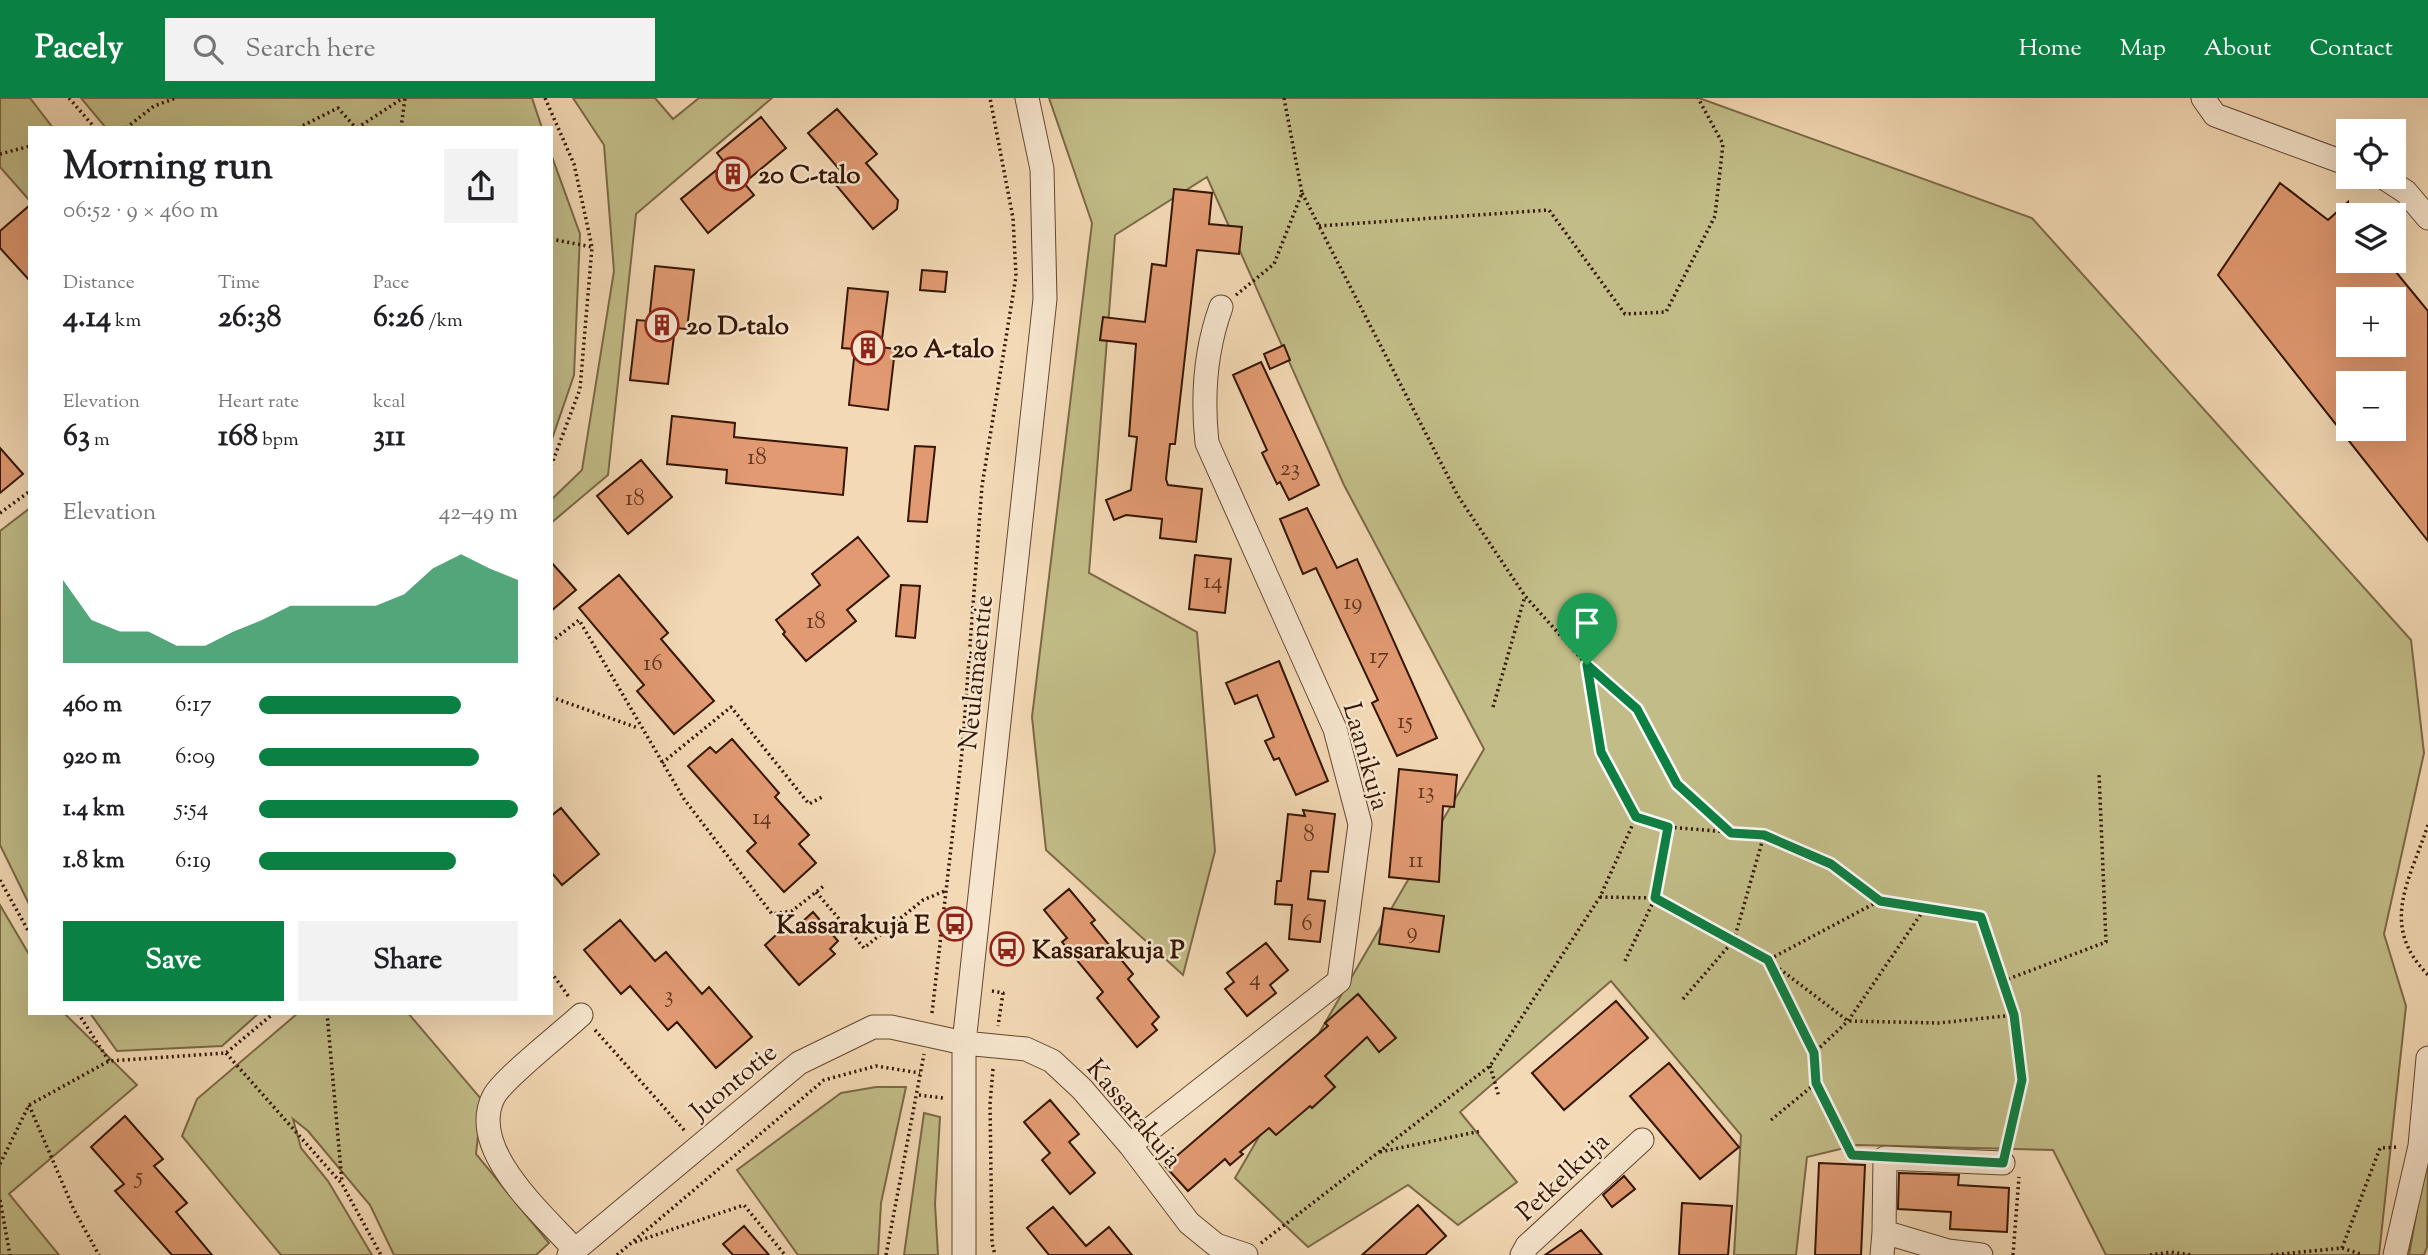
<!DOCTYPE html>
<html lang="en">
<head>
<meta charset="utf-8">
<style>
  :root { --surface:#fff; --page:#f2f2f2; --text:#202124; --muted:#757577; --accent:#0b8043 }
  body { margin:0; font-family:"Sorts Mill Goudy",serif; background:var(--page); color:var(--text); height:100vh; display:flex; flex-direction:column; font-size:26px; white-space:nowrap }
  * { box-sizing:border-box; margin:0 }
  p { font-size:23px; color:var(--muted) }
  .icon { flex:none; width:38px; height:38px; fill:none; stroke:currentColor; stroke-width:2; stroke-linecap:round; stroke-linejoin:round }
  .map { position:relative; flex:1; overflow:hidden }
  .panel { position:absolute; left:28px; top:28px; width:525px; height:889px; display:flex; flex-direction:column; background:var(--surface); border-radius:0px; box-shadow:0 7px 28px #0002 }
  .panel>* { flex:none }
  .buttons { position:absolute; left:2336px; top:21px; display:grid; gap:14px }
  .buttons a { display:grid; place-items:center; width:70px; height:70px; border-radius:0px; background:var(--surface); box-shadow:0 7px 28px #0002; font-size:35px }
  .pin { position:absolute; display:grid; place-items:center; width:60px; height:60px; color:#fff; margin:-72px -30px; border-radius:50% 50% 50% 0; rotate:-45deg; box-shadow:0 0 7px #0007 }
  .pin .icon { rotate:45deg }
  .round { display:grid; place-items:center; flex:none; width:74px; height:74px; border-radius:0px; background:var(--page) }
  .summary { display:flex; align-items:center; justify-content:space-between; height:119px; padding:0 35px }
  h1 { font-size:38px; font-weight:700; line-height:52px }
  .stats { display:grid; grid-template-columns:repeat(3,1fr); gap:10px; height:119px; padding:7px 35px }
  .stats div { display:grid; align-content:center }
  .stats b { font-size:30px; font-weight:700 }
  .stats small { font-size:19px; font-weight:400 }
  .stats p { font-size:19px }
  .chart { height:196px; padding:14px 35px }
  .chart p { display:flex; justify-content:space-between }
  .chart svg { width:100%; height:126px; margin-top:7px; fill:var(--accent); opacity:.7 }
  .cta { display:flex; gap:14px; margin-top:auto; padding:14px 35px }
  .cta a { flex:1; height:80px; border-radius:0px; background:var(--accent); color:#fff; font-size:28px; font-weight:700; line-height:80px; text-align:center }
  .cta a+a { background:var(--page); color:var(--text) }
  ul { padding:0 35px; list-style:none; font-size:23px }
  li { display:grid; grid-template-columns:112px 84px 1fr; align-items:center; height:52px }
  li i { height:18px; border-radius:9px; background:var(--accent) }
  header { display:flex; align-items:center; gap:42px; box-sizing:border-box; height:98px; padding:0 35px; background:var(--accent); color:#fff }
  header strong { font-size:33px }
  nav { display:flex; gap:38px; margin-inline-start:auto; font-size:24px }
  .search { width:490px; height:63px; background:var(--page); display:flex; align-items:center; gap:18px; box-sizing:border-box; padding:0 24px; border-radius:0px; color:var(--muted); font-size:26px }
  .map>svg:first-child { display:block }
  .green { fill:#c2bd88; stroke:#7b6946; stroke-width:2 }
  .building { fill:#e29a72; stroke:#341503; stroke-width:2; fill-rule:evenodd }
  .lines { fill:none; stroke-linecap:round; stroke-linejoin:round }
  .minor-casing { stroke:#644630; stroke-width:25 }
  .path { stroke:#341503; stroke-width:3.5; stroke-dasharray:2 3.5; stroke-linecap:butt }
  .minor { stroke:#f7e6cf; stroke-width:23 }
  .route-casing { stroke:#fff; stroke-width:14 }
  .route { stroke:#0b8043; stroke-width:9 }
  .labels { text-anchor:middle; stroke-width:5; stroke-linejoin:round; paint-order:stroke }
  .number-label { font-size:23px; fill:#60361f }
  .poi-label { font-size:26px; font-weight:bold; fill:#341503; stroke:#f7e6cf; text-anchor:start }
  .street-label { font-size:26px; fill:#341503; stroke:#f7e6cf }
</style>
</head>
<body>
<header>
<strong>Pacely</strong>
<div class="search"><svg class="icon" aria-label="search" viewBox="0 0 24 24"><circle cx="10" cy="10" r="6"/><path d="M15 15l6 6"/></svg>Search here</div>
<nav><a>Home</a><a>Map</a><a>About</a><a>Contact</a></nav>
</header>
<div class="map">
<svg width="2428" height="1157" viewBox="0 0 2428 1157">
  <rect width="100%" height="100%" fill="#f3d9b5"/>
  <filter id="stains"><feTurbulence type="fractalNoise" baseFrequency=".00286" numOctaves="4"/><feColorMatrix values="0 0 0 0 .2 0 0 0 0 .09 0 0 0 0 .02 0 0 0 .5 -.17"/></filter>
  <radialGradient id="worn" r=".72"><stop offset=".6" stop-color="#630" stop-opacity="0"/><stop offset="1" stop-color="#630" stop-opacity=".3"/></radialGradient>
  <path class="green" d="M0,0h30l23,30h-23v73l-30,-34z
    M81,0h451l10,30h-436z
    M573,0h82l18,21 26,-21h73l-136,116 -28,261 -57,48v-23l31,-30 32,-199 -10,-126z
    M1049,0h650l333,120 379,422 13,113 -40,181 22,72 -27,249h-273l-53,-105 -196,-5 -50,12 -11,98h-62l7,-120 -130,-154 -151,131 57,70 -59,43 -50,-40 -100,62 -73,-69 249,-429 -140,-264 -137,-308 -92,58 -26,338 108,59 18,219 -32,124 -137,-125 -14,-133 60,-494z
    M551,56l29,80 -6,141 -23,67z
    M30,410v398l-30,-61v-314z
    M0,807l30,51v57h34l73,72 -128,109 50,61h-59z
    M90,915h169l-37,33 -105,5z
    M298,915h110l74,87 -6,54 73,89 -13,12h-142l-24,-50 -62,-74 -15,-12 8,29 27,33 44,74h-91l-99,-119 15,-37z
    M876,989h30l-25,116 -3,52h-80l-61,-85 104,-77z
    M924,1015l16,4 -5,87 3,51h-34z
    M2428,1049l-1,100 -3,8h-15z"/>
  <path class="building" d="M837,11l40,45 -11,9 32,37 -1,9 -24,20 -37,-44 10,-8 -38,-44z
    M761,19l25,31 -42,35 10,12 -46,38 -27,-34 44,-36 -8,-10z
    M2280,85l48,37 20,-18v59h39l41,50v230l-210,-266zM2348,201h46v46h-46zM2348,285h46v46h-46z
    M1174,91l38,4 -3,31 33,3 -3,27 -42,-4 -22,194h-5l-4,35 2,6 34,4 -6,53 -36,-4 2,-19 -36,-4 -12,5 -8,-20 25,-10 6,-53 -8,-1 7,-92 -36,-4 3,-23 42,5 7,-58 14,2z
    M30,107v76l-30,-33v-17z
    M655,168l39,4 -7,59 -12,-1 -7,56 -38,-4 7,-60 12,1z
    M922,172l25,2 -2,20 -25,-2z
    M848,190l40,4 -7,55 14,2 -7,61 -39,-5 6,-56 -13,-1z
    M1284,247l6,15 -20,9 -6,-15z
    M1261,264l58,123 -30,15 -9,-18 -3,2 -15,-31 5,-3 -34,-75z
    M672,318l63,7 -1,14 113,11 -4,47 -117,-12 1,-13 -60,-6z
    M915,348l20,1 -8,75 -19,-1z
    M0,350l23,26 -23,19z
    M641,362l31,37 -44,37 -31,-38z
    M1307,410l30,60 20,-9 80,179 -40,18 -25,-53 6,-3 -62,-132 -13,6 -23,-55z
    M858,439l31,39 -42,34 9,11 -50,40 -23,-27 2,-2 -9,-12 44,-35 -8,-11z
    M1195,457l36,4 -6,54 -36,-4z
    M551,464l25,28 -25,21z
    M619,477l49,58 -7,6 53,62 -40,33 -37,-43 7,-6 -65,-77z
    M901,487l19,1 -5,52 -19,-2z
    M1279,563l49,120 -32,14 -17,-37 -5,2 -9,-19 9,-4 -17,-42 -22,9 -9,-21z
    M732,641l47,54 -4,4 34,38 -10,9 17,19 -32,29 -37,-41 9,-8 -68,-77 22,-19 6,6z
    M1399,671l58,6 -3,32 -11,-1 -4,76 -50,-5z
    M561,710l38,46 -37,31 -11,-13v-56z
    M1303,712l32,4 -7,58 -17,-1 -3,28 17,2 -5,41 -31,-3 3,-34 -17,-1 2,-23h4l7,-67 17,2z
    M1069,791l26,31 -4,3 42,51 -5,5 31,38 -7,7 5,6 -20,17 -40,-49 6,-6 -41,-50 5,-4 -23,-28z
    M1384,810l60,8 -5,36 -60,-8z
    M813,814l25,29 -8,8 5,5 -36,31 -34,-40 21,-19 5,6z
    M620,822l35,41 11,-9 36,42 7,-7 43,50 -36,31 -39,-46 -9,8 -38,-44 -9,8 -37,-44z
    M1266,845l22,27 -18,15 6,8 -29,23 -22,-27 9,-7 -7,-9z
    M1358,896l38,44 -17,14 -12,-15 -42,39 10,11 -23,21 -2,-2 -34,29 -7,-7 -29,24 3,2 -13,11 -5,-6 -37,32 -23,-25 163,-140 -3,-3z
    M1616,903l32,37 -84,72 -32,-37z
    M1669,965l70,84 -39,32 -70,-83z
    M1050,1002l29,34 -10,8 26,31 -25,21 -28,-34 8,-7 -26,-31z
    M125,1018l38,43 -9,7 33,37 -11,9 36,43h-40l-57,-64 9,-7 -33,-37z
    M1819,1065l46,2 -4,90h-46z
    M1899,1075l60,2 -1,10 51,3 -2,44 -57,-3 1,-17 -53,-3z
    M1624,1078l11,13 -23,18 -9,-12z
    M1682,1105l50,3 -4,49h-49z
    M1418,1107l28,31 -21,19h-63z
    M1053,1109l33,39 23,-19 23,28h-83l-22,-27z
    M744,1128l25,29h-36l-10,-11z
    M1581,1132l21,25h-57z"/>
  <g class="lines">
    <defs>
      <path id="minor" d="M2203,0l12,17 133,49
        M2383,79l23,15 22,26
        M1130,1047l209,-164 21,-157 -25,-95 -128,-286c-5,-47 -2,-92 14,-136
        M575,1152c-32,-36 -109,-101 -81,-154 10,-18 69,-64 87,-81
        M1948,1153l33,4
        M569,1157l230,-192 74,-36h18l73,16 62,6 26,12 30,28 48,56 59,78 27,22 30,10
        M964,1157v-212l81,-744 -3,-130 -15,-71
        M1522,1157l5,-9 115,-106
        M1882,1157l2,-23
        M1948,1157v-4l-64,-19 1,-74 118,5
        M2395,1157l25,-109 8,-88"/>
    </defs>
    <use href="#minor" class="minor-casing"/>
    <path class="path" d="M69,0l26,30
      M545,0l29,66 18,83 -12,142 -29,77
      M126,30l28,-22 22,-8
      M298,30l40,-20 18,20
      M357,30l46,-30
      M401,30l4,-30
      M0,56l30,-8
      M1319,128l230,-16 76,104 41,-2 49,-96 8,-72 -25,-46
      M551,141l41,8
      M1236,197l38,-31 28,-71 -18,-95
      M0,415l30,-22
      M551,544l28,-22 105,179 88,115 20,-3 33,-26
      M1588,568l49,43 40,75 54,49
      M551,599l87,31
      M1493,609l32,-111
      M662,665l69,-56 78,97 15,-8
      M1636,719l32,10
      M2428,727c-19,57 -49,100 0,150
      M0,782l30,54
      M816,794l48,56 59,-48 24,-10
      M1600,799l55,1 113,62 80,61 91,2 75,-8
      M1625,863l30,-63 13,-71 96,8 67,29 48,37 102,16 33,98 8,65 -14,64
      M551,874l18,25
      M2003,883l103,-39 -7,-169
      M992,893l11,2 -5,33
      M1683,901l51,-59 30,-105
      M78,915l31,48
      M327,915l15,169
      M932,915l30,-261 20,-266 34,-210 -3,-58 -23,-120
      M595,932l90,101
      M1814,954l-46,-92 111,-59
      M226,955l116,131 39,71
      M1490,968l9,31
      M993,971l-3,35 2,139 3,12
      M919,997l24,3
      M29,1007l45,105 25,45
      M1771,1022l45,-37
      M1380,1054l101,-21
      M1865,1058l-13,-1 -36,-72 -2,-30 34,-32 77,-113
      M0,1066l29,-59 80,-44 117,-8 48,-40
      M0,1102l10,55
      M635,1144l109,-37 41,50
      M1261,1145l229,-177 110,-169 36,-80 -35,-65 -14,-87 -62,-69 -67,-100 -156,-303
      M2342,1150l38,-100 17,-1
      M617,1157l207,-175 52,-14 44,7
      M886,1157l38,-201
      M2013,1157l6,-78
      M2150,1157l21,-3 21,3
      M2271,1157l71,-7 21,7"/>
    <use href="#minor" class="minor"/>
  </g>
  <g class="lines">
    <defs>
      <path id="route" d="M1587,567l50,44 40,75 54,49 33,2 67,29 49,37 101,16 33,98 8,65 -19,83 -151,-8 -36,-72 -2,-30 -46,-93 -113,-62 13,-71 -32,-10 -35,-65z"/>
    </defs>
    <use href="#route" class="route-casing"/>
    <use href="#route" class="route"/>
  </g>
  <defs>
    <symbol id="building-ring" viewBox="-11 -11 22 22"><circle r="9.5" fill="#f7e6cf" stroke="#8f2418" stroke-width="1.5"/><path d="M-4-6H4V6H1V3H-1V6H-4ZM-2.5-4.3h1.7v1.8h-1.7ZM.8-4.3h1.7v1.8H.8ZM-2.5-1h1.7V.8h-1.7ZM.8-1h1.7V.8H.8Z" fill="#8f2418"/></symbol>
    <symbol id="bus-ring" viewBox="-11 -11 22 22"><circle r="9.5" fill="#f7e6cf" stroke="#8f2418" stroke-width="1.5"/><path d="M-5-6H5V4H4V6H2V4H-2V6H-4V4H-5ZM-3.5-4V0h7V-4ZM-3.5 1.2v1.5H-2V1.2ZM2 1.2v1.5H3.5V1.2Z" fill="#8f2418"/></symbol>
  </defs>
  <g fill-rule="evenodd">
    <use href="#building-ring" x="714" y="57" width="38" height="38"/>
    <use href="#building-ring" x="643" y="208" width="38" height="38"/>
    <use href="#building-ring" x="849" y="231" width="38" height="38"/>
    <use href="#bus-ring" x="936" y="807" width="38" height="38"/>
    <use href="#bus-ring" x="988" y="832" width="38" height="38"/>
  </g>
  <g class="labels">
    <g class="number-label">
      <text x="757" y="366">18</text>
      <text x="1290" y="377">23</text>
      <text x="635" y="407">18</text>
      <text x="1213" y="490">14</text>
      <text x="1353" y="511">19</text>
      <text x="816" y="530">18</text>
      <text x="1379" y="565">17</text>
      <text x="653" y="572">16</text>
      <text x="1405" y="630">15</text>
      <text x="1426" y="700">13</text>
      <text x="762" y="726">14</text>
      <text x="1309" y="743">8</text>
      <text x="1416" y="769">11</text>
      <text x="1307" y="832">6</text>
      <text x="1412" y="840">9</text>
      <text x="1255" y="887">4</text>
      <text x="669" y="904">3</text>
      <text x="139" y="1085">5</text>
    </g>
    <g class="poi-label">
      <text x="758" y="85">20 C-talo</text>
      <text x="686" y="236">20 D-talo</text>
      <text x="892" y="259">20 A-talo</text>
      <text x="930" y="835" text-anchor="end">Kassarakuja E</text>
      <text x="1032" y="860">Kassarakuja P</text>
    </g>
    <g class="street-label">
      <text transform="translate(975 574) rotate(-84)" y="9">Neulamäentie</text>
      <text transform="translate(1367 658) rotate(74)" y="9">Laanikuja</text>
      <text transform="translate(733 983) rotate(-40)" y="9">Juontotie</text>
      <text transform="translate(1135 1015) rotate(50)" y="9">Kassarakuja</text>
      <text transform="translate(1562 1078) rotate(-43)" y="9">Petkelkuja</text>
    </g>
  </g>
  <rect width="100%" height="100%" filter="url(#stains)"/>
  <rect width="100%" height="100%" fill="url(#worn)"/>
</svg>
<div class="buttons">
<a><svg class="icon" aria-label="locate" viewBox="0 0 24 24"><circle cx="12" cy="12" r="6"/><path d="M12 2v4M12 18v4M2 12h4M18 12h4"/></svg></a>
<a><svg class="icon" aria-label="layers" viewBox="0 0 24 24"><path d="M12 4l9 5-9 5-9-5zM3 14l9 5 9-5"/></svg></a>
<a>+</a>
<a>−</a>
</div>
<div class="pin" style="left:1587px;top:567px;background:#1e9e55"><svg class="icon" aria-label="arrive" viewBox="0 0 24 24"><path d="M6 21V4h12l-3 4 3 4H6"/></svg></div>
<section class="panel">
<div class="summary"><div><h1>Morning run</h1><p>06:52 · 9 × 460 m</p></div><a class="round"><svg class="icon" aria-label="share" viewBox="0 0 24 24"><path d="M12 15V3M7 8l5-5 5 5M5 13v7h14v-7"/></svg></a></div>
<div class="stats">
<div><p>Distance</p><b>4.14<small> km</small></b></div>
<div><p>Time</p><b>26:38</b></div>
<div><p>Pace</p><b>6:26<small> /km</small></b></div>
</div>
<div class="stats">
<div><p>Elevation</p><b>63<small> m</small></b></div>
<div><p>Heart rate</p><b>168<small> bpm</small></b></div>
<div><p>kcal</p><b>311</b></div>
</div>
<div class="chart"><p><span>Elevation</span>42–49 m</p>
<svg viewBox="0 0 160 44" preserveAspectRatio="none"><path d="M0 44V15L10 29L20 33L30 33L40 38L50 38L60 33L70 29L80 24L90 24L100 24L110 24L120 20L130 11L140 6L150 11L160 15V44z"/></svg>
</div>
<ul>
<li><b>460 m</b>6:17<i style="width:78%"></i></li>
<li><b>920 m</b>6:09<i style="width:85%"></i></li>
<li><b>1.4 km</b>5:54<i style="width:100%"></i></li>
<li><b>1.8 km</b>6:19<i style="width:76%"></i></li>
</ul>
<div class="cta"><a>Save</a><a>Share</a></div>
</section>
</div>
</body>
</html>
